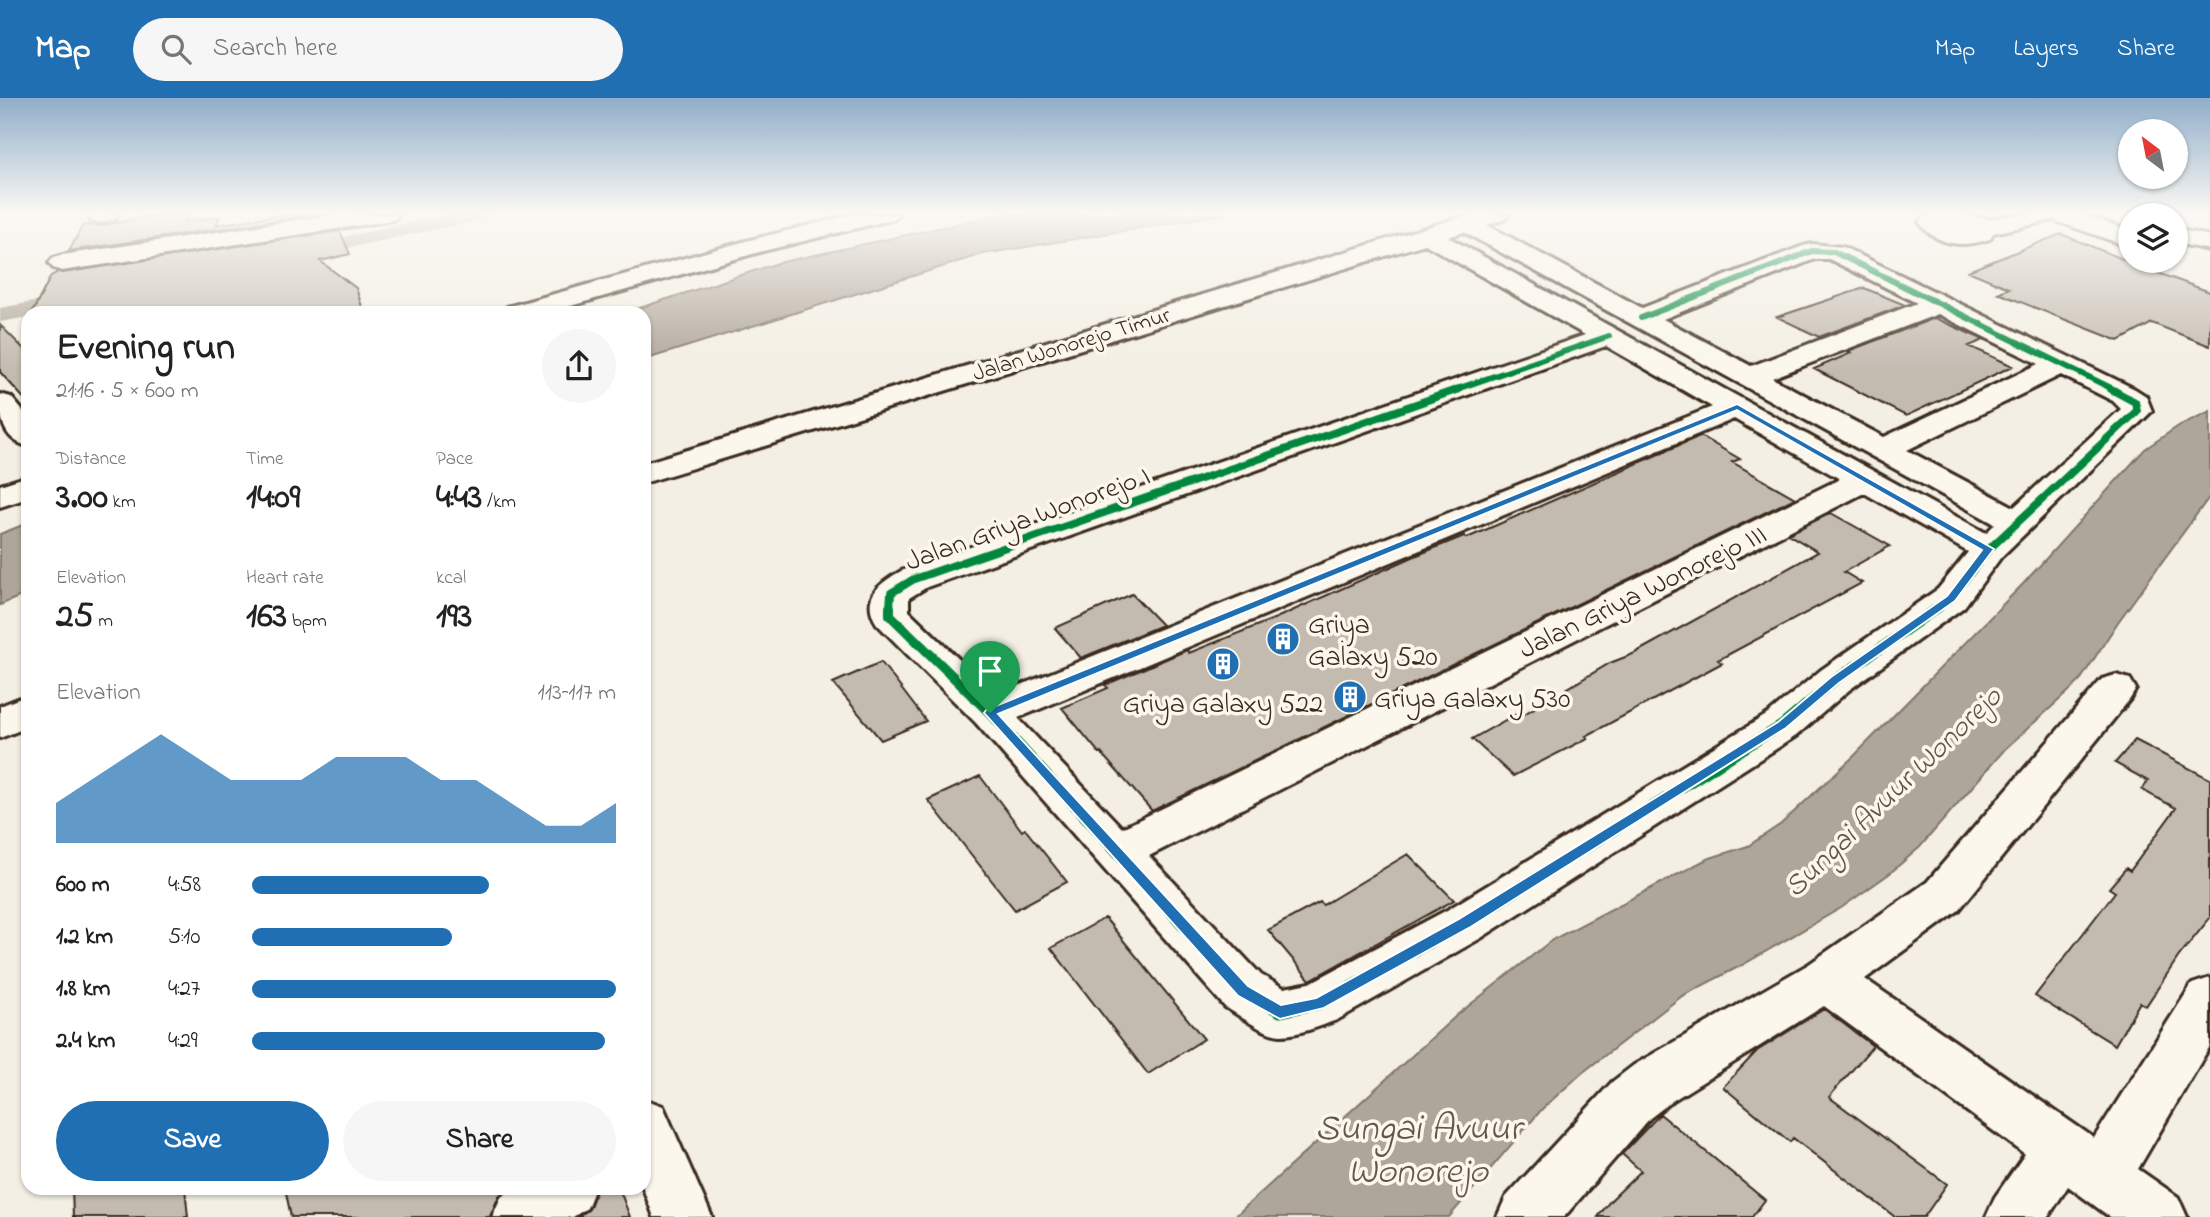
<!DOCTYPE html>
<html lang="en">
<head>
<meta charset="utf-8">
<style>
  :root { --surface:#fff; --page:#f6f6f6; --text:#222; --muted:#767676; --accent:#1f6fb2 }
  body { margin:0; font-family:"Indie Flower",sans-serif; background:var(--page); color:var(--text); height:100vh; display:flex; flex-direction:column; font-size:26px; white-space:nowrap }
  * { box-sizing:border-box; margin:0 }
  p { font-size:23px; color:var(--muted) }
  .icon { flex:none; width:38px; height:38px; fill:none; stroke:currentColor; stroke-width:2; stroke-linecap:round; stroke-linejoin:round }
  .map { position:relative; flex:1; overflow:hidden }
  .details { position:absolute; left:21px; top:208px; width:630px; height:889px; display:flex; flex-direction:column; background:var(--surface); border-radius:21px; box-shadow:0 2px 5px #0004 }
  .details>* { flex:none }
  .needle { width:46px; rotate:328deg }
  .controls { position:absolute; left:2118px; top:21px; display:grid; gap:14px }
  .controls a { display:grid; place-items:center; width:70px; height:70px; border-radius:50%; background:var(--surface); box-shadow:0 2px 5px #0004; font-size:35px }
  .pin { position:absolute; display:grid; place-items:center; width:60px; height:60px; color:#fff; margin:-72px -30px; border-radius:50% 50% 50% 0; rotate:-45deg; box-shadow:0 0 7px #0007 }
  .pin .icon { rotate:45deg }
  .round { display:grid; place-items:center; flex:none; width:74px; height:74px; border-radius:37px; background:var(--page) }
  .summary { display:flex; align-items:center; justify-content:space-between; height:119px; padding:0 35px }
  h1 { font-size:38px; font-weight:800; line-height:52px }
  .figures { display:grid; grid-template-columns:repeat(3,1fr); gap:10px; height:119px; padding:7px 35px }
  .figures div { display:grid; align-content:center }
  .figures b { font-size:35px; font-weight:800 }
  .figures small { font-size:19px; font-weight:400 }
  .figures p { font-size:19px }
  .chart { height:196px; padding:14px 35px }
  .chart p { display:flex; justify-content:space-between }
  .chart svg { width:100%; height:126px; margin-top:7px; fill:var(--accent); opacity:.7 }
  .cta { display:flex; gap:14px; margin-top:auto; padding:14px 35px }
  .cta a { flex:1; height:80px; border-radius:42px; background:var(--accent); color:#fff; font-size:28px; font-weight:800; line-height:80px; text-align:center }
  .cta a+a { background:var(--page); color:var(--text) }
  ul { padding:0 35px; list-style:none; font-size:23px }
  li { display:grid; grid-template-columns:112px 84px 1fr; align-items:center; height:52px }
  li i { height:18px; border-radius:9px; background:var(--accent) }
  header { display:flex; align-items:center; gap:42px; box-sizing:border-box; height:98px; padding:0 35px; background:var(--accent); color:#fff }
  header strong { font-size:33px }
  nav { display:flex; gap:38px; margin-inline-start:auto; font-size:24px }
  .search { width:490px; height:63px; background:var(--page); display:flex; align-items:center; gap:18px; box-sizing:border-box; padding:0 24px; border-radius:38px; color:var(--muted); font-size:26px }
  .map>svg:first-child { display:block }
  .water { fill:#afa69a; stroke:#817468; stroke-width:2 }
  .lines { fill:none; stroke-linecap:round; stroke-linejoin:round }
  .canal { fill:#afa69a; fill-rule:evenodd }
  .building { fill:#c3bbb0; stroke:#3b2a1e; stroke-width:2 }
  .minor-casing { stroke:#3b2a1e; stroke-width:6 }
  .minor { fill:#fbf7ec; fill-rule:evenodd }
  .cycleway-far3-casing { stroke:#fbf7ec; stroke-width:9 }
  .cycleway-far2-casing { stroke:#fbf7ec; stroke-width:11 }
  .cycleway-far1-casing { stroke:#fbf7ec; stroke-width:14 }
  .cycleway-casing { stroke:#fbf7ec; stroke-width:16 }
  .cycleway-far3 { stroke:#00873e; stroke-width:6 }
  .cycleway-far2 { stroke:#00873e; stroke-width:8 }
  .cycleway-far1 { stroke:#00873e; stroke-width:10 }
  .cycleway { stroke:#00873e; stroke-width:11 }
  .route { fill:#1f6fb2; stroke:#fff; stroke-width:2; fill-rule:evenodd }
  .labels { text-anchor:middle; stroke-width:7; stroke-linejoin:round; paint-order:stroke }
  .far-street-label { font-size:23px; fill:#3b2a1e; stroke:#fbf7ec }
  .street-label { font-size:28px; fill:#3b2a1e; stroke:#fbf7ec }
  .poi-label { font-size:28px; fill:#3b2a1e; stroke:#fbf7ec; text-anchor:start }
  .water-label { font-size:30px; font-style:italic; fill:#645549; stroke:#fbf7ec }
  .near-water-label { font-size:37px; font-style:italic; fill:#645549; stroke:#fbf7ec }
</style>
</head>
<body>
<header>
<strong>Map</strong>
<div class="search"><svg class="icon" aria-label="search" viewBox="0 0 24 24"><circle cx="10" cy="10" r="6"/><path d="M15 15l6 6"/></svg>Search here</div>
<nav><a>Map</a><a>Layers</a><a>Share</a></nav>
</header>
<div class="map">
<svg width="2210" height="1119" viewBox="0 0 2210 1119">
  <rect width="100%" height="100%" fill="#f3efe4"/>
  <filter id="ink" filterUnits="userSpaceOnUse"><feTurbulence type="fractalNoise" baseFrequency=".0143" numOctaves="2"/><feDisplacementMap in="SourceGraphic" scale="14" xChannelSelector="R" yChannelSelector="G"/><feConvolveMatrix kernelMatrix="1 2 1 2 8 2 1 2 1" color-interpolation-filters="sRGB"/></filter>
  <g filter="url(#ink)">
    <path class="water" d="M1002,116h223l-242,40 -339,106v-47h-20l154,-50z
      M2210,313v85l-92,126 -39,60 -74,67 -85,98 -31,27 -48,34 -97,56 -62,32 -100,77 -40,36 -93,108h-215l223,-202 95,-75 155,-81 41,-13 33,-22 73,-68 169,-172 122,-135 35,-24z
      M28,425v70l-28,12v-71z"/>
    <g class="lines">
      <path class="canal" d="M449,116h41l-10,6 -180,38 -8,-1 -3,-5 3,-5 8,-1z
        M77,196l8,2 4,5 -4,5 -37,7h-20v4l-28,5v-14z"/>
    </g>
    <path class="building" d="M161,116h26l-3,7 36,-4 -4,8 69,-11h32l-248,37 14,-26 17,1z
      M340,133l10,23 -30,7 36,27 8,25h-332l19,-37 7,-4z
      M2061,136l74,30 6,8 17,1 52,19v54l-58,-23 -33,18 -121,-48 11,-5 -41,-17z
      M1864,190l41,17 -86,32 -42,-20z
      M1935,220l49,22 -15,6 44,20 -107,50 -92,-47 37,-16 -3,-2z
      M0,227l28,28v50l-28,-31z
      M1700,338l40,23 -8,3 63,36 -643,313 -51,-58h-2l-37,-45 46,-20 -3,-3 82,-35 2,3 87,-35 139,-62 49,-20 3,2z
      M1831,415l59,33 -46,26 18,11 -144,77 4,3 -136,73 2,2 -75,38 -41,-37 44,-25 3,3 91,-54 23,-9 185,-102 -30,-18z
      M1132,496l30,31 -81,33 -26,-30z
      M881,564l45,59 -45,19 -48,-57z
      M2135,642l75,39v139l-31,38 -33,50 -6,-4 -25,43 -80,-49 80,-104 -6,-4 17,-20 4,3 46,-63 -34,-18 6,-9 -33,-18z
      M980,678l42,55 3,-2 42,53 -52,28 -87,-110z
      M1408,756l46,46 -144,80 -42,-50 52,-28 3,3z
      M1105,820l99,121 -56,35 -97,-126z
      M1824,911l49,37 -44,51 118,87 -23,33h-29l-102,-79 -3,4 -67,-55 34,-36z
      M1660,1016l105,86 -13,17h-154l12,-16 31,-30 -19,-17z
      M72,1090h113l3,29h-115z
      M285,1090h225l-11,8 -9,21h-199z
      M597,1090h22l11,29h-52l11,-8z"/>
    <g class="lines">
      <defs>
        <path id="minor" d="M88,116h31l-4,5 -16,4 -8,-2z
          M337,116h62l-4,5 -8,2 -325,50 -9,-3 -4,-5 4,-5 9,-3z
          M855,116h43l-4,5 -131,32 -217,62h-43l4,-6 239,-66z
          M1471,116h38l-4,5 -18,6 155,83 161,-62 9,-2 31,3 292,142 11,7 6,15 -151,146 -37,50 -115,83 -53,46 -315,202 -144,82c-17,6 -38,15 -56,15 -18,-1 -40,-19 -56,-28l-249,-284 -99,-99c-17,-27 3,-41 24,-53l684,-236 -160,-91 -781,239v-20zM1464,134l531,292 -9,9 -538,-296zM1815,161h14l88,44 -166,63 -88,-47zM1938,216l101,50 -155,73 -112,-59zM1606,248l106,61 -716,288 -87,-84v-13l18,-11zM2061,277l52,26 8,8 -107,98 -107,-57zM1734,321l106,60 -718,349 -104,-110zM1864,395l104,59 -30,37 -117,81 -53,44 -321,196 -137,73 -26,5 -23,-13 -112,-119z
          M1928,116h36l24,5 33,-5h62l47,17v16l-77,-27 -60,13 -3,6c-27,9 -54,7 -71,-17z
          M2175,131l35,7v14l-35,-7z
          M2141,163h31c-7,10 -19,11 -30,8l-4,-5z
          M0,296l11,3 17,20v29c-26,-6 -28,-29 -28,-52z
          M28,378v22l-28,9v-22z
          M2116,577l14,4 6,10 -6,10 -171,211 -94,69 229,159 98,-154 18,-6v68l-72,123 40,28 9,20h-77l-42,-31 -20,31h-62l9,-20 30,-43 -201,-148 -152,95 -22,17 -86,99h-67l9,-20 106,-115 22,-17 175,-101 118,-82 175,-203z
          M28,597v32l-28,11v-32z
          M644,1001l19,7 49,111h-58l-11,-29z
          M515,1090h80l-8,20 -14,9h-81l9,-20z"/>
      </defs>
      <use href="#minor" class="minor-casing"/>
      <use href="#minor" class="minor"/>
      <defs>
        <path id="cycleway-far3" d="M1641,220l171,-67 22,1 281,138
          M1454,292l155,-54"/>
        <path id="cycleway-far2" d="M890,510l1,-15 23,-14 545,-190
          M1936,510l15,-10 38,-49 148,-138 -2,-9 -24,-13"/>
        <path id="cycleway-far1" d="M890,509v8l100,98 152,167
          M1535,782l247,-155 53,-45 104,-73"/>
        <path id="cycleway" d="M1140,780l103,113 37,21 39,-8 145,-80 73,-46"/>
      </defs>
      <use href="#cycleway-far3" class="cycleway-far3-casing"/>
      <use href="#cycleway-far2" class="cycleway-far2-casing"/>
      <use href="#cycleway-far1" class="cycleway-far1-casing"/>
      <use href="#cycleway" class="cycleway-casing"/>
      <use href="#cycleway-far3" class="cycleway-far3"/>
      <use href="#cycleway-far2" class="cycleway-far2"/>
      <use href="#cycleway-far1" class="cycleway-far1"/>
      <use href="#cycleway" class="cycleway"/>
    </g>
  </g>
  <linearGradient id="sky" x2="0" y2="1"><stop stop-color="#91aec9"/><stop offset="0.42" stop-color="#faf8f3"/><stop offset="1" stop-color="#faf8f3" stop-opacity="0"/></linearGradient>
  <rect width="2210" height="273" fill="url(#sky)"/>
  <path class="route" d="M1737,306l257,145 -39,52 -116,82 -53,45 -317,200 -145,80 -44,11 -42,-23 -254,-283 2,-3zM1737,312l245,140 -35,46 -116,81 -53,45 -319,197 -143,79 -35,7 -33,-19 -250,-272z"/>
  <defs>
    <symbol id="building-disc" viewBox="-11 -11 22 22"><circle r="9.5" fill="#1f6fb2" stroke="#fbf7ec"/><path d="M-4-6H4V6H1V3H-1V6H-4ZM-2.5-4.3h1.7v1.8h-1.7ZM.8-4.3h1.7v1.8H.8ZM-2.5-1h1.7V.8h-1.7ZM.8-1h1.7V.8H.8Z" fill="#fff"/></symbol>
  </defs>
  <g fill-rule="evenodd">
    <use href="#building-disc" x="1264" y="522" width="38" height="38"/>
    <use href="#building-disc" x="1204" y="547" width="38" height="38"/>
    <use href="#building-disc" x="1331" y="580" width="38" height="38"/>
  </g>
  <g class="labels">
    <g class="far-street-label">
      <text transform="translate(1071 245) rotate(-17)" y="8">Jalan Wonorejo Timur</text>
    </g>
    <g class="street-label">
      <text transform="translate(1027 419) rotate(-20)" y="10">Jalan Griya Wonorejo I</text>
      <text transform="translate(1642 492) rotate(-26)" y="10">Jalan Griya Wonorejo III</text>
    </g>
    <g class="poi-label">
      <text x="1308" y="535">Griya<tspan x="1308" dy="32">Galaxy 520</tspan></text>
      <text x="1374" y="609">Griya Galaxy 530</text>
      <text x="1223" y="614" text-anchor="middle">Griya Galaxy 522</text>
    </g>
    <g class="water-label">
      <text transform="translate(1892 693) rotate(-44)" y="10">Sungai Avuur Wonorejo</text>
    </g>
    <g class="near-water-label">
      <text x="1418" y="1041">Sungai Avuur<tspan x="1418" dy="43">Wonorejo</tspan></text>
    </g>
  </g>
</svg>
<div class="controls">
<a><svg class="needle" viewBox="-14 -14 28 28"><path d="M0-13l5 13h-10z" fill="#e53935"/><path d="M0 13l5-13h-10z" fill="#767676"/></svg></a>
<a><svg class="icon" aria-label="layers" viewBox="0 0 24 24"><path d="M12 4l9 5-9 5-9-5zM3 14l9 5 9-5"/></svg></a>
</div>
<div class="pin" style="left:990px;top:615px;background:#1e9e55"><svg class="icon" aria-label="arrive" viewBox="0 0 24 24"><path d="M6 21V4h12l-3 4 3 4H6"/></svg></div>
<section class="details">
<div class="summary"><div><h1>Evening run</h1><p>21:16 · 5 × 600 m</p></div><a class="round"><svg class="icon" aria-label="share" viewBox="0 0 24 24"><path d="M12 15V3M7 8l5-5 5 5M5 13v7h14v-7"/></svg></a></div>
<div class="figures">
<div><p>Distance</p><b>3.00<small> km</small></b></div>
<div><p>Time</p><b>14:09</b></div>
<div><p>Pace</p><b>4:43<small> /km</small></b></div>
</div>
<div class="figures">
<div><p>Elevation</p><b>25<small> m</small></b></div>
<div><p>Heart rate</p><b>163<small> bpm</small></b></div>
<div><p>kcal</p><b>193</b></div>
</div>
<div class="chart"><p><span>Elevation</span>113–117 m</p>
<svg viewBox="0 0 160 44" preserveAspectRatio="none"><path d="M0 44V30L10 22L20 14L30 6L40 14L50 22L60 22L70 22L80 14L90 14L100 14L110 22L120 22L130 30L140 38L150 38L160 30V44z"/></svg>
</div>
<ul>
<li><b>600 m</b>4:58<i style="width:65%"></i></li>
<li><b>1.2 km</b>5:10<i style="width:55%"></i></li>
<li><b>1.8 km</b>4:27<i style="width:100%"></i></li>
<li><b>2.4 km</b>4:29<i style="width:97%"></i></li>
</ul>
<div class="cta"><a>Save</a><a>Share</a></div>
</section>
</div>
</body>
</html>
